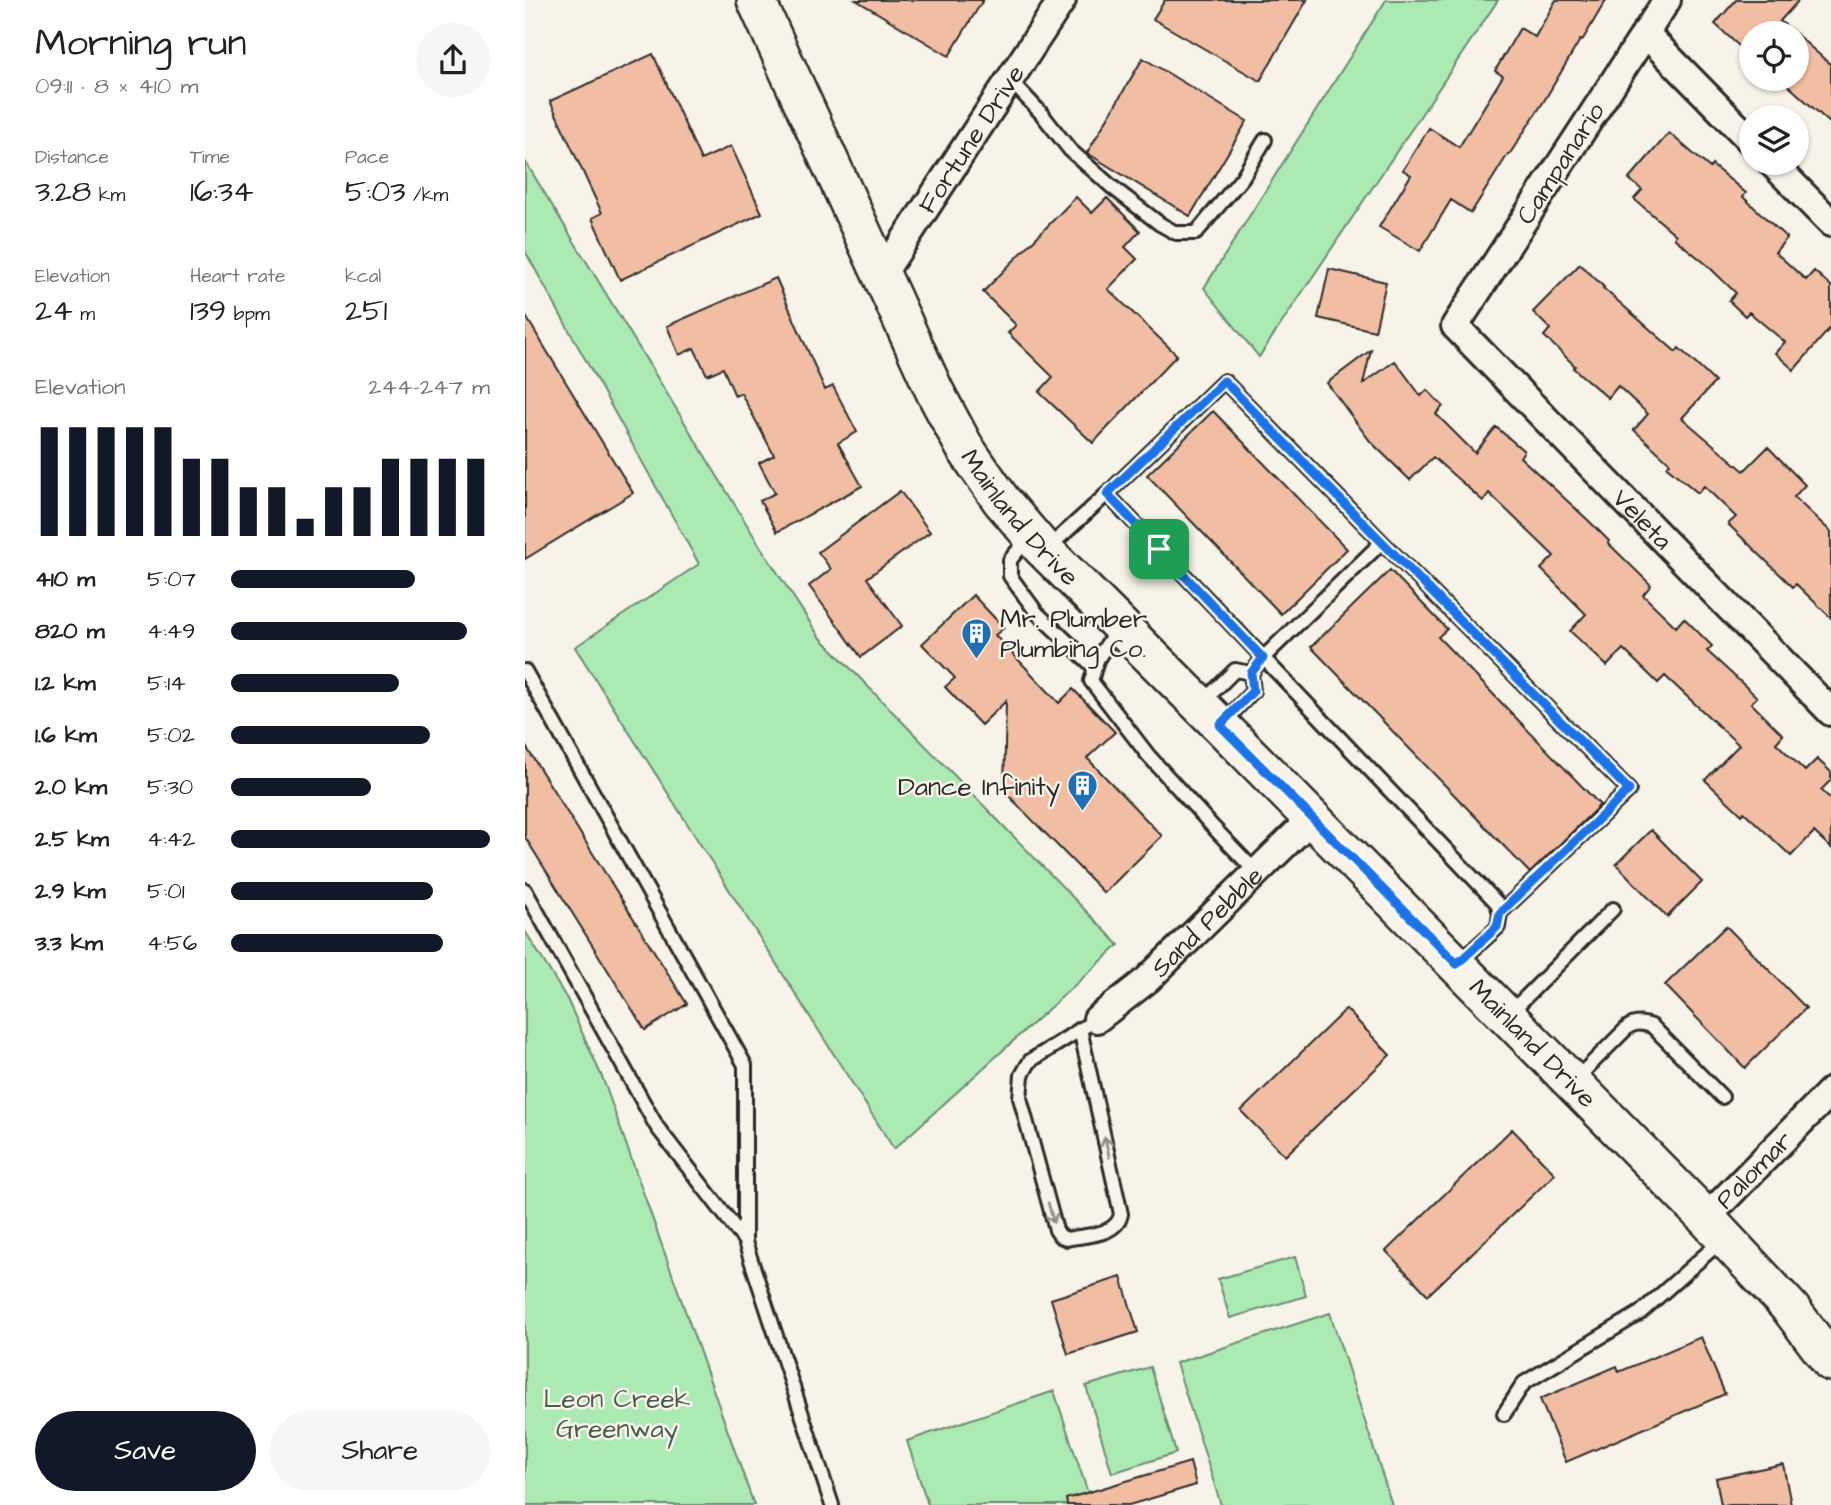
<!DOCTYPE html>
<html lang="en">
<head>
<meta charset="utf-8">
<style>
  :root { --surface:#fff; --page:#f6f6f6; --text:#222; --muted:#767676; --accent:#111827 }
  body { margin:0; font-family:"Architects Daughter",sans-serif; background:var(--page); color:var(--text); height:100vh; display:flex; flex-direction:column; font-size:26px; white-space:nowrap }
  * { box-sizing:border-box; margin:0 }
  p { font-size:23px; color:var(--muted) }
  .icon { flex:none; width:38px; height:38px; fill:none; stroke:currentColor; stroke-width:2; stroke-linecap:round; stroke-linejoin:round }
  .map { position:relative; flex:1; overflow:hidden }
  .panel { display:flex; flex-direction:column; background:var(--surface); width:525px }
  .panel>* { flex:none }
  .buttons { position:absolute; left:1214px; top:21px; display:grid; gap:14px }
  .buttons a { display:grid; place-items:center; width:70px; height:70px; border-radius:50%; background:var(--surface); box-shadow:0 2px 5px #0004; font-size:35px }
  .pin { position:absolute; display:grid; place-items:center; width:60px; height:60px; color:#fff; margin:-30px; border-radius:14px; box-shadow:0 4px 10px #0006 }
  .round { display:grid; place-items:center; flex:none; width:74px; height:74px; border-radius:37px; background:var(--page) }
  .headline { display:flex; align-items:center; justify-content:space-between; height:119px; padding:0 35px }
  h1 { font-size:38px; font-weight:600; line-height:52px }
  .figures { display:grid; grid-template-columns:repeat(3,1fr); gap:10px; height:119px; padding:7px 35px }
  .figures div { display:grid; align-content:center }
  .figures b { font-size:30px; font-weight:600 }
  .figures small { font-size:19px; font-weight:400 }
  .figures p { font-size:19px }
  .chart { height:196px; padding:14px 35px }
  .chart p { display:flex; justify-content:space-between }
  .chart svg { width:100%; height:126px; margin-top:7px; stroke:var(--accent); stroke-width:6 }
  .primary-button { display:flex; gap:14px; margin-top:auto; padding:14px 35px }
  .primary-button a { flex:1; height:80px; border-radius:42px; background:var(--accent); color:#fff; font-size:28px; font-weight:600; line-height:80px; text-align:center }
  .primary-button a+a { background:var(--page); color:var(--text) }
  ul { padding:0 35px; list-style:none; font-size:23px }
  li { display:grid; grid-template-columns:112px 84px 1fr; align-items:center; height:52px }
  li i { height:18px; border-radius:9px; background:var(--accent) }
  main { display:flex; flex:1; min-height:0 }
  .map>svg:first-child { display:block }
  .green { fill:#abebb3; stroke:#6b8b6f; stroke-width:2 }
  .building { fill:#f2bea3; stroke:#2b2b2b; stroke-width:2 }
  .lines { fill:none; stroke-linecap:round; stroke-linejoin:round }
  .lane-casing { stroke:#2b2b2b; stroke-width:18 }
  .street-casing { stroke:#2b2b2b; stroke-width:32 }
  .secondary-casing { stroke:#2b2b2b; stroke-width:42 }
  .lane { stroke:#f7f3e8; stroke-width:12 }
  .street { stroke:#f7f3e8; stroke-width:26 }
  .secondary { stroke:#f7f3e8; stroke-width:37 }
  .oneway { stroke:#918f8a }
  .route-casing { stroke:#fff; stroke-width:14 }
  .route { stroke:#1a73e8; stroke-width:9 }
  .labels { text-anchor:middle; stroke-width:5; stroke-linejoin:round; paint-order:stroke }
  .street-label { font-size:26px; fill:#2b2b2b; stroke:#f7f3e8 }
  .poi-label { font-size:26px; fill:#2b2b2b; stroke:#f7f3e8; text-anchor:start }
  .park-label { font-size:26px; fill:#4b5b4d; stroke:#f7f3e8 }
</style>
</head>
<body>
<main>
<section class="panel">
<div class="headline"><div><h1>Morning run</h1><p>09:11 · 8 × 410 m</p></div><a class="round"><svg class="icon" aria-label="share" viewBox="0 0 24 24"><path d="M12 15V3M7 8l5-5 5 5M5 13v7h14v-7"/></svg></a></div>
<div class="figures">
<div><p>Distance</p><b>3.28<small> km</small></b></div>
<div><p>Time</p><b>16:34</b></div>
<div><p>Pace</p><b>5:03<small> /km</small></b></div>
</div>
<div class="figures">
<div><p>Elevation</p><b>24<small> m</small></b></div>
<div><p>Heart rate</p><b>139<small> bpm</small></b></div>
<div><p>kcal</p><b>251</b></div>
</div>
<div class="chart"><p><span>Elevation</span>244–247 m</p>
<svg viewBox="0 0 160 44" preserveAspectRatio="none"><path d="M5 44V6M15 44V6M25 44V6M35 44V6M45 44V6M55 44V17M65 44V17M75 44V27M85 44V27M95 44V38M105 44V27M115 44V27M125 44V17M135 44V17M145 44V17M155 44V17"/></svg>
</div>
<ul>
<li><b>410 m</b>5:07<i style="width:71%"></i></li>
<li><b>820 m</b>4:49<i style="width:91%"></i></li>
<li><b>1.2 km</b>5:14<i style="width:65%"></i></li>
<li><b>1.6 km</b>5:02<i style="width:77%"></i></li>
<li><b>2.0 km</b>5:30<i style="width:54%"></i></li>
<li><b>2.5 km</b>4:42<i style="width:100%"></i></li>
<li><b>2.9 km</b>5:01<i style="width:78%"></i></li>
<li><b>3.3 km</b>4:56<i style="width:82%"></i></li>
</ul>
<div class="primary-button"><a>Save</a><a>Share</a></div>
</section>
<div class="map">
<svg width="1306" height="1505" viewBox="0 0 1306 1505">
  <rect width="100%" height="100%" fill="#f7f3e8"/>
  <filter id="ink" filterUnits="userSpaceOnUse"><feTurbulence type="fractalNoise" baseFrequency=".0143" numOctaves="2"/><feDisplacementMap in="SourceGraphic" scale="14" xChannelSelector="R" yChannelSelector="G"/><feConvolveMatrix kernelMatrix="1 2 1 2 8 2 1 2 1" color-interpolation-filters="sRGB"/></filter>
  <g filter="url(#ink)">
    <path class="green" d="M861,0h112l-239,357 -55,-69z
      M0,161l235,385 59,90 300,309 -225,204 -319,-502 124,-83 -174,-313z
      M0,931l42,68 36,80 151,426h-229z
      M770,1257l11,39 -76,22 -12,-39z
      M805,1313l62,192h-171l-45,-142z
      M625,1367l26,86 -64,20 -26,-87z
      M529,1391l38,114h-164l-21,-64z"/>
    <path class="building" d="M331,0h127l-34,56z
      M640,0h142l-47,81 -107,-62z
      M1031,0h50l-24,41 -2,-1 -36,61 -35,54 -1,-1 -37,59 -20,-13 -31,51 -41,-24 32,-52 -8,-5 26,-42 30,19 44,-71 -8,-5 25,-43 15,9z
      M1211,0h63l-19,21 15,12h-43v25l-37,-34z
      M1272,35l34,30v59l-50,-45h16z
      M128,54l48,106 30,-14 31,67 -142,67 -28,-62 10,-5 -52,-112z
      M618,58l104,63 -57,95 -103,-63z
      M1144,133l41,35 2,-3 34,28 -3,4 44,41 -12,14 31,28 8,-9 17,15v41l-37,43 -19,-17 10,-11 -36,-30 -4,4 -16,-15 7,-8 -30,-29 -32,-26 2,-3 -42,-36 8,-9 -13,-11z
      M551,197l16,16 15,-15 33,33 -15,16 12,12 -29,30 69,66 -84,88 -54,-51 14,-15 -45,-44 8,-8 -33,-33z
      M1055,264l24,23 -1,1 73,64 3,-4 36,34 -33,36 62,53 24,-24 37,38 -11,12 37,35v86l-35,-34 -3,3 -65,-63 8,-7 -32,-31 -6,7 -31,-26 3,-4 -36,-33 14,-16 -30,-28 -10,12 -35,-30 2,-2 -31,-30 6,-7 -17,-17z
      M804,269l57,13 -11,49 -57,-13z
      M251,278l49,112 8,-4 24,46 -19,11 24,43 -85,46 -17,-31 15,-8 -16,-30 15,-8 -33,-62 -6,3 -12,-28 -16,7 -13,-27 -15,7 -12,-29z
      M0,315l108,178 -108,66z
      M846,350l-8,34 32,-23 26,35 6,-6 16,16 -7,8 39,39 21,-26 28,24 -4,6 69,64 20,20 -1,2 43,42 -8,10 33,32 8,-9 28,28 -5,5 50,46 -6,6 32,32 -7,8 29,28 12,-12 14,13v8l-10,10 10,9v49l-17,-16 -23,24 -47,-44 -2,3 -37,-35 34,-35 -74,-69 -7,7 -35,-34 -16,17 -37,-35 16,-17 -45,-45 13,-13 -65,-63 -6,8 -50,-44 -23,23 -40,-39 -43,-58z
      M688,411l134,138 -66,65 -134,-139z
      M375,491l30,41 -63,46 35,48 -41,31 -52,-71 22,-17 -13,-17z
      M865,570l57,59 -9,8 162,168 -70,68 -219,-226z
      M448,595l31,33 -9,7 64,68 14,-14 42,43 -28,26 75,78 -58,57 -100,-102 2,-90 -25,24 -36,-38 10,-9 -33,-34z
      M0,745l162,259 -42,26 -120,-193z
      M1126,830l51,52 -35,35 -51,-53z
      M1201,926l80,82 -61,60 -80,-83z
      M821,1009l44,46 -105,101 -44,-45z
      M987,1129l43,45 -127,121 -42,-44z
      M596,1277l17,55 -70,22 -17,-55z
      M1176,1337l24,57 -159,68 -26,-63 77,-33 2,6z
      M665,1462l6,23 -67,20h-62l-1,-6z
      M1258,1464l8,41h-70l-5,-27z"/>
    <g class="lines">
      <defs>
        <path id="lane" d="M485,80l31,33 29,37 42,37 48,37 16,9h20l46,-55 23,-38
          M582,494l117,-113 158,161
          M504,537l-19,23v16l27,37 58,55
          M523,548l59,-54 390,409 3,10 -2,14 -41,37
          M593,627l-21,33 -6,21 57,74 65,72 44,46
          M0,671l220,394v177l87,263
          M726,673l12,-15 119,-116 247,248 -129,123
          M677,703l33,-33 16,3 2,18 -30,32
          M0,890l132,237 88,114
          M985,1013l103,-104
          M555,1029l41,185c-4,22 -36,21 -54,25l-7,-3 -4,-6 -36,-132 2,-23 8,-14 67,-42
          M1050,1080l53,-53c8,-5 14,-4 24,-1l70,71
          M979,1414l20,-31 116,-70 82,-73"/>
        <g id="street">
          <path id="s1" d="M1142,0l-212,326 376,386"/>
          <path d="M1120,33l107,109"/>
          <path d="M1247,163l59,60"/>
          <path id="s2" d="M356,276l181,-276"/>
          <path id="s3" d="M572,1019l50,-39 165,-162"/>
          <path id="s4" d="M1181,1218l125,-127"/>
        </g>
        <g id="secondary">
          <path id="s5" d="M231,0l179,392 30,56 36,52 41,48 178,177 486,493 84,90 41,54"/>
        </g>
      </defs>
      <use href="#lane" class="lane-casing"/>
      <use href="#street" class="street-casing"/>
      <use href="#secondary" class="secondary-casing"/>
      <use href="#lane" class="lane"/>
      <use href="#street" class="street"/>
      <use href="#secondary" class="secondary"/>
    </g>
    <defs><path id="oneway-shaft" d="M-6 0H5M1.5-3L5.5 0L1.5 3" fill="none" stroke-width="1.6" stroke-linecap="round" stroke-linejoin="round" transform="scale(1.75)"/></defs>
    <g class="oneway">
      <use href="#oneway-shaft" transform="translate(582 1147) rotate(-103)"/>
      <use href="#oneway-shaft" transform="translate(526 1213) rotate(75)"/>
    </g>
  </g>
  <g class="lines" filter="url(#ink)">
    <defs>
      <path id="route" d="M699,381l158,161 247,248 -129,123 -3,14 -40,37 -237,-239 33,-34 -2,-18 12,-15 -156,-164z"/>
    </defs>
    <use href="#route" class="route-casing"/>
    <use href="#route" class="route"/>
  </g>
  <defs>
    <symbol id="building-pin" viewBox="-11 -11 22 30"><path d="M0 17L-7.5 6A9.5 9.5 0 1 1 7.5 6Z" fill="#1f6fb2" stroke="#f7f3e8"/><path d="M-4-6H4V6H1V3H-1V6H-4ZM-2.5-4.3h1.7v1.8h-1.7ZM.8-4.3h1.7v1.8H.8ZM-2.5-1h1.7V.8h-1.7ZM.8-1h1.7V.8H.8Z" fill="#fff"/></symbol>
  </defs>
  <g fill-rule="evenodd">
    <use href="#building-pin" x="434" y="616" width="35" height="47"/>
    <use href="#building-pin" x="540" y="768" width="35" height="47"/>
  </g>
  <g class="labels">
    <g class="street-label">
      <text dy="9" stroke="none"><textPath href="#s2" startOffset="164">Fortune Drive</textPath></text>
      <text transform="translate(1035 163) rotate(-57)" y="9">Campanario</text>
      <text dy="9" stroke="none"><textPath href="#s5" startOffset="583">Mainland Drive</textPath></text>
      <text dy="9" stroke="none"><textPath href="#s1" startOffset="658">Veleta</textPath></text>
      <text dy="9" stroke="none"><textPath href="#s3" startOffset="147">Sand Pebble</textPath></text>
      <text dy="9" stroke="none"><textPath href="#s5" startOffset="1318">Mainland Drive</textPath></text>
      <text dy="9" stroke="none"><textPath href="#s4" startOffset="68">Palomar</textPath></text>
    </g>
    <g class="poi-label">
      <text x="475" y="627">Mr. Plumber<tspan x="475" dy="30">Plumbing Co.</tspan></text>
      <text x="535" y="795" text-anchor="end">Dance Infinity</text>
    </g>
    <g class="park-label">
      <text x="92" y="1407">Leon Creek<tspan x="92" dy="30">Greenway</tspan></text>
    </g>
  </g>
</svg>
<div class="buttons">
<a><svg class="icon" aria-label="locate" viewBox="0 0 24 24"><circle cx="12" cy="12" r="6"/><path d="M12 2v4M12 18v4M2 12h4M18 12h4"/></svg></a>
<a><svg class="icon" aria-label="layers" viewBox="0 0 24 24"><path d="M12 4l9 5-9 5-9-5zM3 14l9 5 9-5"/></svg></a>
</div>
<div class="pin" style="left:634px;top:549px;background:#1e9e55"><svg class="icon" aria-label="arrive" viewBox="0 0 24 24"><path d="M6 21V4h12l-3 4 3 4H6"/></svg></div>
</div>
</main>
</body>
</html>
